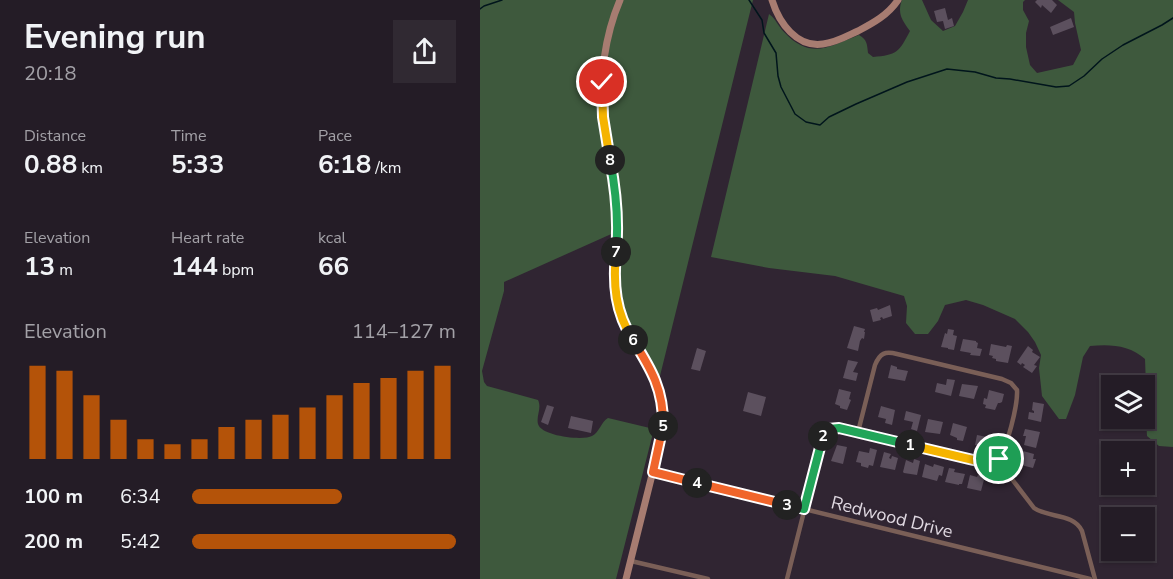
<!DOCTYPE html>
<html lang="en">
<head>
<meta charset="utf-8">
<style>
  :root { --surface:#241c26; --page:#302932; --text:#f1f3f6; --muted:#a3a1a7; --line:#413a43; --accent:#b45309 }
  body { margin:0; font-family:"Nunito Sans",sans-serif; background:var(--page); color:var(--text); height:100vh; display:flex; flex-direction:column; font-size:22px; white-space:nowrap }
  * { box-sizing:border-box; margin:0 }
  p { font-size:20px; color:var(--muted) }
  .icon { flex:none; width:33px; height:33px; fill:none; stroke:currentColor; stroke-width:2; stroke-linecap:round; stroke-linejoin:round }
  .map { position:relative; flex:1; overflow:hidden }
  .drawer { display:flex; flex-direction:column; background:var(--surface); width:480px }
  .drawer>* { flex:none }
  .fabs { position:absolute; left:621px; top:375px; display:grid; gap:12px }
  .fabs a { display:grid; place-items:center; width:54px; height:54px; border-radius:0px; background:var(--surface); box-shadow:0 2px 4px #0004,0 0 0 2px var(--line); font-size:30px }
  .pin { position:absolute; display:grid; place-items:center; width:51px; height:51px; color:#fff; margin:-26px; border:3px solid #fff; border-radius:50%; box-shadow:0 2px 6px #0007 }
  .km { position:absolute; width:30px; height:30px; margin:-15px; border-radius:50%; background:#222; color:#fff; font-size:16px; line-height:30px; text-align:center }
  .round { display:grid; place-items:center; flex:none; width:63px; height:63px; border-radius:0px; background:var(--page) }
  .overview { display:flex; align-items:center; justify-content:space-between; height:102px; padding:0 24px }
  h1 { font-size:33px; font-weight:700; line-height:45px }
  .metrics { display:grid; grid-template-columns:repeat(3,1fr); gap:9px; height:102px; padding:6px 24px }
  .metrics div { display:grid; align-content:center }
  .metrics b { font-size:26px; font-weight:700 }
  .metrics small { font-size:16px; font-weight:400 }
  .metrics p { font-size:16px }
  .chart { height:168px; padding:12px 24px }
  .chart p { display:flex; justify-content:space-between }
  .chart svg { width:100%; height:108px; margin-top:6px; stroke:var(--accent); stroke-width:6 }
  ul { padding:0 24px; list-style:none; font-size:20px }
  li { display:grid; grid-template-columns:96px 72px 1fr; align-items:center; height:45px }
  li i { height:15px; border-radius:8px; background:var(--accent) }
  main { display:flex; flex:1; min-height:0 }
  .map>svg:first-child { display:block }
  .green { fill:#3e593d }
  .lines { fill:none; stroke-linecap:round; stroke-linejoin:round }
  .stream { stroke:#00151c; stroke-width:1.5 }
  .building { fill:#5c505e }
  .street { stroke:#7a5f57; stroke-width:4.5 }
  .secondary { stroke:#a77c71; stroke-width:7 }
  .split-1-casing { stroke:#fff; stroke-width:12 }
  .split-2-casing { stroke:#fff; stroke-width:12 }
  .split-3-casing { stroke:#fff; stroke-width:12 }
  .split-4-casing { stroke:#fff; stroke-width:12 }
  .split-5-casing { stroke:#fff; stroke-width:12 }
  .split-6-casing { stroke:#fff; stroke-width:12 }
  .split-7-casing { stroke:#fff; stroke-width:12 }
  .split-8-casing { stroke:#fff; stroke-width:12 }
  .split-9-casing { stroke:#fff; stroke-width:12 }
  .split-1 { stroke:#f5b400; stroke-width:8 }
  .split-2 { stroke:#22a559; stroke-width:8 }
  .split-3 { stroke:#22a559; stroke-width:8 }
  .split-4 { stroke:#f0652b; stroke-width:8 }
  .split-5 { stroke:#f0652b; stroke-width:8 }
  .split-6 { stroke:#f0652b; stroke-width:8 }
  .split-7 { stroke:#f5b400; stroke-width:8 }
  .split-8 { stroke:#22a559; stroke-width:8 }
  .split-9 { stroke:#f5b400; stroke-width:8 }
  .labels { text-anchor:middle; stroke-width:5; stroke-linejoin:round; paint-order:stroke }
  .street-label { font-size:18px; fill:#dfd8e1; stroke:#302532 }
</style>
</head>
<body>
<main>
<section class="drawer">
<div class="overview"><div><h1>Evening run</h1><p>20:18</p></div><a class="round"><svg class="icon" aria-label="share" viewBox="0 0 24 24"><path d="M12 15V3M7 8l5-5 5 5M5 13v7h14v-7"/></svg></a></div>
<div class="metrics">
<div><p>Distance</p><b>0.88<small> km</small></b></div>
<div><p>Time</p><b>5:33</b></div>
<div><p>Pace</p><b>6:18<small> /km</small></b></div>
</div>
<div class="metrics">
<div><p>Elevation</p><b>13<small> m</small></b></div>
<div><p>Heart rate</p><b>144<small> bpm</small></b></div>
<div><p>kcal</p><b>66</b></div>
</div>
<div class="chart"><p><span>Elevation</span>114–127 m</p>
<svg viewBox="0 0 160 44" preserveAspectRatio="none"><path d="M5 44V6M15 44V8M25 44V18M35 44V28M45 44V36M55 44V38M65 44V36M75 44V31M85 44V28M95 44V26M105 44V23M115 44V18M125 44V13M135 44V11M145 44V8M155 44V6"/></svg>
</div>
<ul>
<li><b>100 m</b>6:34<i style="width:57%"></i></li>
<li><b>200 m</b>5:42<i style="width:100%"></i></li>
</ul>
</section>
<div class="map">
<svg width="693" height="579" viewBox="0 0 693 579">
  <rect width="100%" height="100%" fill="#302532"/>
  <path class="green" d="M0,0h273l-95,384 -39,-74 -1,-79 -114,51v9l-22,80 2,11 3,4 51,14c4,8 -2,16 0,24 3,12 45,17 54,12 7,-3 9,-14 16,-18l46,11 -38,150h-136z
    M422,0h20l9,20 12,11 12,-5 8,-14 5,-12h57l-2,2v8l6,11 -3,12v14l4,18 7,8 36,-8 8,-15 -6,-27 -1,-11 -16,-12h115v447l-14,-1 -12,-10 -1,-17 3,-19 -3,-14 -1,-27c-15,-14 -35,-15 -55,-13l-7,11 -8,38 -9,24h-7l-17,-23 -3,-28 2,-13 -6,-13 -7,-10 -13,-13 -32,-14 -17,-5 -21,5 -7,16 -10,13h-13l-9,-11 1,-17 -3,-10 -69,-20 -66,-8 -58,-11 58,-243c7,5 9,12 15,18 27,29 46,14 75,3 8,5 8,8 9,18l5,4c24,-2 26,-5 37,-26 -8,-11 -13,-18 -8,-31z"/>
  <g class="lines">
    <path class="stream" d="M269,0l13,20 2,13 12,20 2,23 3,11 14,27 11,8 14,3 9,-8 27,-13 51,-22 40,-13 28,3 21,6 14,1 46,8 13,-1 15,-10 18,-17 21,-14 39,-20 11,-7
      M0,9l4,-3 18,-6"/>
  </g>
  <path class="building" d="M557,0h15l5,5 -6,8 -9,-8 -1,3 -6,-6z
    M465,8l3,12 4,-2 2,8 -9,3 -2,-8 -6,1 -3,-11z
    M591,18l3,9 -21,8 -3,-8z
    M410,305l2,11 -9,3 -1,-2 -2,1 1,2 -8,2 -3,-12 7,-2 1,2z
    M374,326l11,3 -1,3h1l-1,7 -2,-1 -2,3 -2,10 -11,-3z
    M468,329l6,1 -1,5 4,1 -3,14 -6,-1v-1l-7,-1 4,-14 2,1z
    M483,339l13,2v1l2,1 -1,5 5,1 -2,7 -10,-1 1,-2 -11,-2z
    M511,344l15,3 1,-2 5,1 -4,17 -12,-2v-2l-4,-1 1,-2 -4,-1z
    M548,346l5,4 -1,2 8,5 -6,8 3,1 -5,7 -9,-6 2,-2 -3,-2 -1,2 -4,-3z
    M217,348l9,3 -6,20 -9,-2z
    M368,360l10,2 -5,10 5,1 -2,8 -13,-3z
    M411,365l6,2v2l11,2 -3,10 -17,-3z
    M467,379l8,1 -4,16 -16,-4 2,-9 9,2z
    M482,384l16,2 -4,13 -15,-3z
    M359,389l12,3 -2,7 2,1 -4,10 -7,-2v-2l-5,-2z
    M509,390l15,4 -2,8 -2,1h-2l-3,7 -10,-2 1,-3 -3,-1 1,-6 3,1z
    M268,392l18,5 -5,19 -18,-5z
    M553,402l11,2 -3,18 -13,-3 1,-7 5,1v-2l-2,-1z
    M67,405l7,2 -6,18 -7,-3z
    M401,406l14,4 -3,15 -7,-2 1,-4 -8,-2z
    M426,411l15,4 -4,16 -6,-2 2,-7 -9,-2z
    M91,416l22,5 -2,12 -23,-5z
    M448,419l15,3 -3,12 -15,-2z
    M473,423l14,4 -4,14 -6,-1v-2l-7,-3z
    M545,429l15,3 -4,16 -12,-3 2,-9h-3z
    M497,435l10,2 1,2 4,1 -2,8 -15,-3z
    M357,445l10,2 -4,17 -12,-3z
    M390,448l7,2 -4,16 -4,-1 -1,3 -7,-2v-3l-5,-1 3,-11 10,2z
    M543,451l11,3 -1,5h3l-3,9 -16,-4 4,-12 2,1z
    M404,452l7,2 -2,4 2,1 1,-3 6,2 -3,12 -15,-3z
    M434,459l6,2 -3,14 -13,-2 -1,-1 3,-12 7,3z
    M445,464l8,3 1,-3 10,3 -2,9 -3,-1 -2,6 -15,-4z
    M469,468l6,1 -1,3 11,2 -3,10h-3v1l-14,-3z
    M490,475l7,2 1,-2 7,1 -4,15 -14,-3z"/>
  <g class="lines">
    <path class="street" d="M518,461l36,47c14,10 40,5 48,23l13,48
      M173,472l437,107
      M151,561l77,18
      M307,579l35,-139 6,-11h15l137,33 10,1 8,-2c9,-13 20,-56 19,-71l-6,-7 -9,-4 -105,-25c-12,-3 -17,-1 -22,11l-17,67"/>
    <path class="secondary" d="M140,0c-15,35 -21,78 -17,117 3,33 14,66 15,99 1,31 -8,61 0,91 7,25 23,43 34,65 13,24 13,49 7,75l-33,132
      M292,0c7,23 25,48 51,44 12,-1 24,-8 35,-13 15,-8 30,-16 40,-31"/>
  </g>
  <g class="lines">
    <defs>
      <path id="split-1" d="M430,445l76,18h6l7,-4"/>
      <path id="split-2" d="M343,436l5,-7 11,-1 71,17"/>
      <path id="split-3" d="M307,505l17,4 19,-73"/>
      <path id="split-4" d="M217,483l90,22"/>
      <path id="split-5" d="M183,426l-10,46 44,11"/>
      <path id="split-6" d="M153,340c18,29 31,50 30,86"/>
      <path id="split-7" d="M136,252c-3,32 -1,60 17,88"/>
      <path id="split-8" d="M130,160c6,31 9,60 6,92"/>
      <path id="split-9" d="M122,82l1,35 7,43"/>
    </defs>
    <use href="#split-1" class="split-1-casing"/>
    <use href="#split-2" class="split-2-casing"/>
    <use href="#split-3" class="split-3-casing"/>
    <use href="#split-4" class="split-4-casing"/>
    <use href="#split-5" class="split-5-casing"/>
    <use href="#split-6" class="split-6-casing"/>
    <use href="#split-7" class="split-7-casing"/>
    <use href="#split-8" class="split-8-casing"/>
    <use href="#split-9" class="split-9-casing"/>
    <use href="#split-1" class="split-1"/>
    <use href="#split-2" class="split-2"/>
    <use href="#split-3" class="split-3"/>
    <use href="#split-4" class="split-4"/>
    <use href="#split-5" class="split-5"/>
    <use href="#split-6" class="split-6"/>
    <use href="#split-7" class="split-7"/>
    <use href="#split-8" class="split-8"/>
    <use href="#split-9" class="split-9"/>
  </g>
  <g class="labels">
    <g class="street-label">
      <text transform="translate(412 517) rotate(14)" y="6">Redwood Drive</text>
    </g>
  </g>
</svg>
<div class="fabs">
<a><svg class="icon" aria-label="layers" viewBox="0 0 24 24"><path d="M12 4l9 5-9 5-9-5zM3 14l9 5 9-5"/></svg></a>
<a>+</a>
<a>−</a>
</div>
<div class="pin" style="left:519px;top:459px;background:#1e9e55"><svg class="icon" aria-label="arrive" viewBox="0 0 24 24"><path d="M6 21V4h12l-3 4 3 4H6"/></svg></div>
<div class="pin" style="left:122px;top:82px;background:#d93025"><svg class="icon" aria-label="check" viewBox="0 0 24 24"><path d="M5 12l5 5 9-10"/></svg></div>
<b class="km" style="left:430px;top:445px">1</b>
<b class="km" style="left:343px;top:436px">2</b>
<b class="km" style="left:307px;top:505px">3</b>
<b class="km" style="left:217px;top:483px">4</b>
<b class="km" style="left:183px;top:426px">5</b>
<b class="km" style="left:153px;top:340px">6</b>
<b class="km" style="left:136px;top:252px">7</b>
<b class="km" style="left:130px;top:160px">8</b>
</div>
</main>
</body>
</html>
